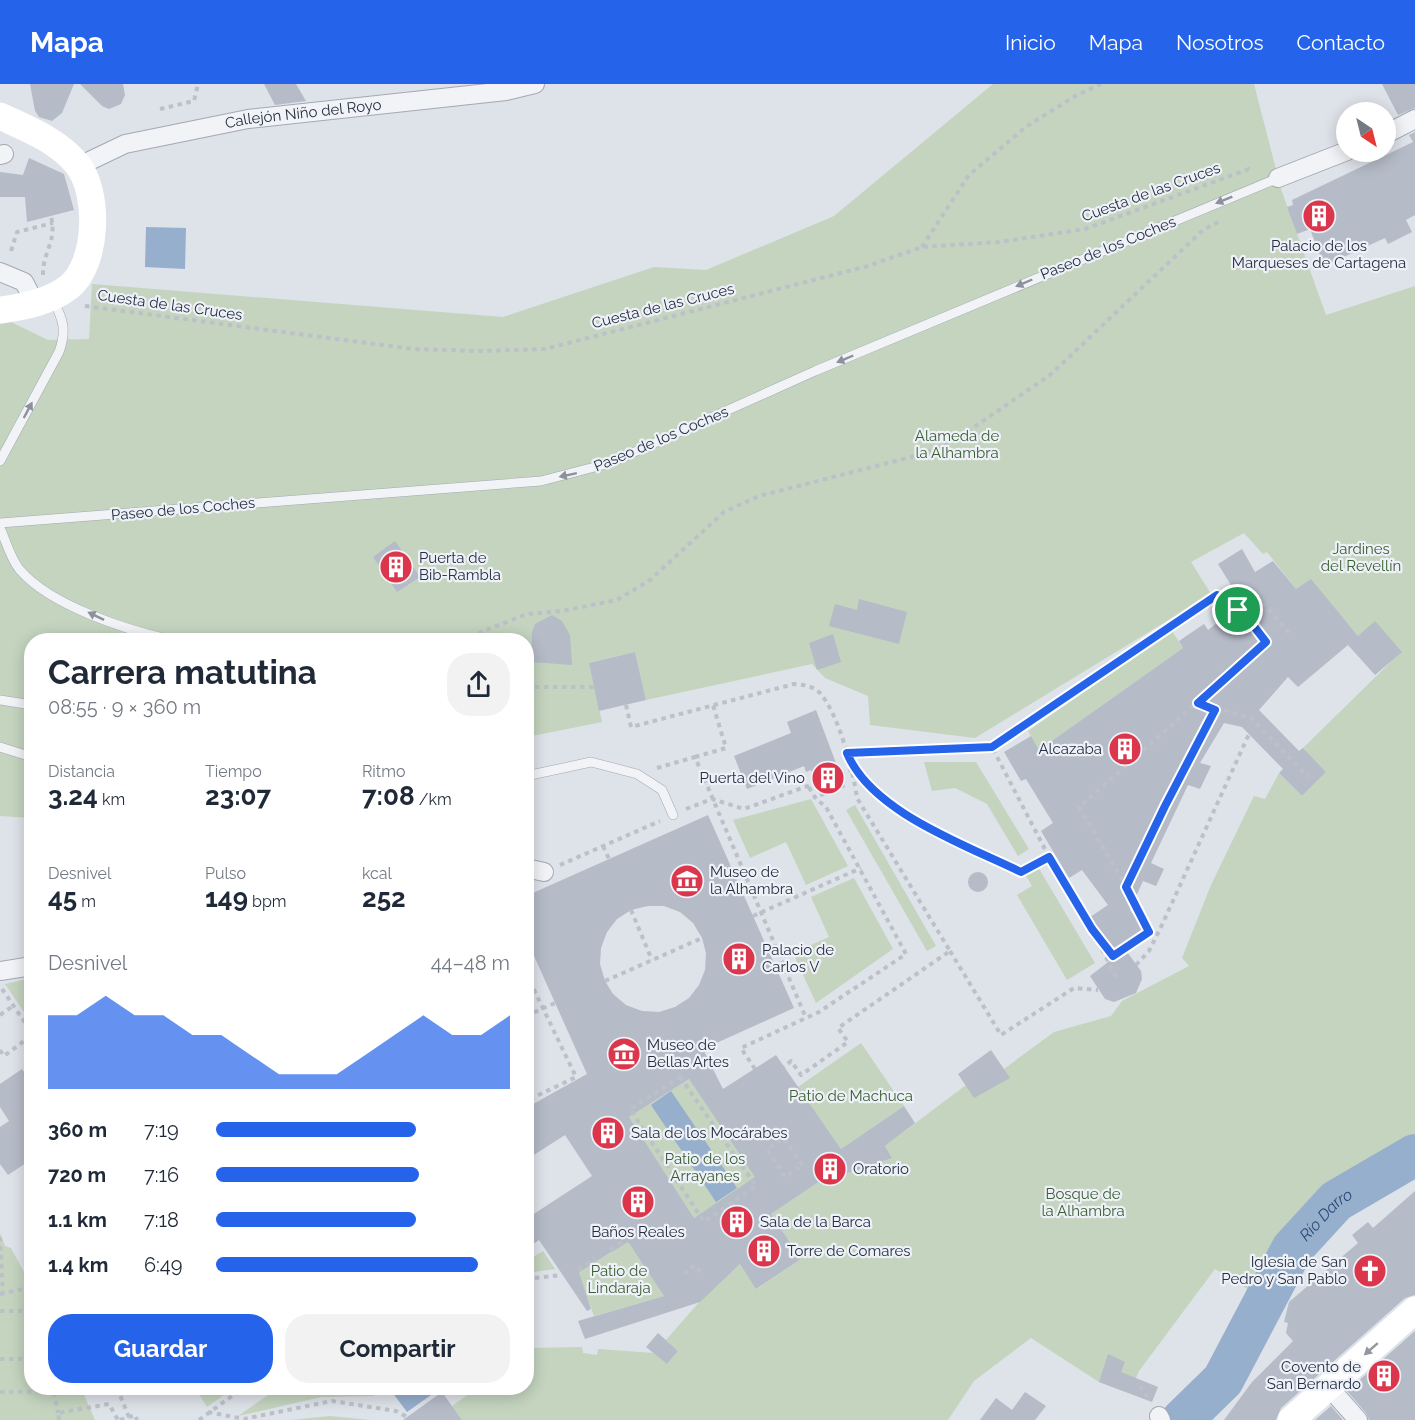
<!DOCTYPE html>
<html lang="es">
<head>
<meta charset="utf-8">
<style>
  :root { --surface:#fff; --page:#f2f2f3; --text:#1f2937; --muted:#747a83; --accent:#2563eb }
  body { margin:0; font-family:Raleway,sans-serif; background:var(--page); color:var(--text); height:100vh; display:flex; flex-direction:column; font-size:22px; white-space:nowrap }
  * { box-sizing:border-box; margin:0 }
  p { font-size:20px; color:var(--muted) }
  .icon { flex:none; width:33px; height:33px; fill:none; stroke:currentColor; stroke-width:2; stroke-linecap:round; stroke-linejoin:round }
  .map { position:relative; flex:1; overflow:hidden }
  .details { position:absolute; left:24px; top:549px; width:510px; height:762px; display:flex; flex-direction:column; background:var(--surface); border-radius:24px; box-shadow:0 3px 15px #0003 }
  .details>* { flex:none }
  .needle { width:39px; rotate:145deg }
  .controls { position:absolute; left:1336px; top:18px; display:grid; gap:12px }
  .controls a { display:grid; place-items:center; width:60px; height:60px; border-radius:50%; background:var(--surface); box-shadow:0 3px 15px #0003; font-size:30px }
  .pin { position:absolute; display:grid; place-items:center; width:51px; height:51px; color:#fff; margin:-26px; border:3px solid #fff; border-radius:50%; box-shadow:0 2px 6px #0007 }
  .round { display:grid; place-items:center; flex:none; width:63px; height:63px; border-radius:24px; background:var(--page) }
  .head { display:flex; align-items:center; justify-content:space-between; height:102px; padding:0 24px }
  h1 { font-size:33px; font-weight:700; line-height:45px }
  .stats { display:grid; grid-template-columns:repeat(3,1fr); gap:9px; height:102px; padding:6px 24px }
  .stats div { display:grid; align-content:center }
  .stats b { font-size:26px; font-weight:700 }
  .stats small { font-size:16px; font-weight:400 }
  .stats p { font-size:16px }
  .chart { height:168px; padding:12px 24px }
  .chart p { display:flex; justify-content:space-between }
  .chart svg { width:100%; height:108px; margin-top:6px; fill:var(--accent); opacity:.7 }
  .action { display:flex; gap:12px; margin-top:auto; padding:12px 24px }
  .action a { flex:1; height:69px; border-radius:24px; background:var(--accent); color:#fff; font-size:24px; font-weight:700; line-height:69px; text-align:center }
  .action a+a { background:var(--page); color:var(--text) }
  ul { padding:0 24px; list-style:none; font-size:20px }
  li { display:grid; grid-template-columns:96px 72px 1fr; align-items:center; height:45px }
  li i { height:15px; border-radius:8px; background:var(--accent) }
  header { display:flex; align-items:center; gap:36px; box-sizing:border-box; height:84px; padding:0 30px; background:var(--accent); color:#fff }
  header strong { font-size:28px }
  nav { display:flex; gap:33px; margin-inline-start:auto; font-size:21px }
  .map>svg:first-child { display:block }
  .green { fill:#c4d4bf }
  .water { fill:#96afcd }
  .lines { fill:none; stroke-linecap:round; stroke-linejoin:round }
  .river { stroke:#96afcd; stroke-width:42 }
  .building { fill:#b5bbc7; fill-rule:evenodd }
  .lane-casing { stroke:#a3a9b4; stroke-width:10 }
  .street-casing { stroke:#a3a9b4; stroke-width:20 }
  .path { stroke:#bcc0c8; stroke-width:4; stroke-dasharray:4.5 4.5; stroke-linecap:butt }
  .lane { stroke:#f1f3f7; stroke-width:9 }
  .street { stroke:#f1f3f7; stroke-width:18 }
  .secondary { stroke:#fff; stroke-width:27 }
  .oneway { fill:#8c919c }
  .oneway2 { fill:#9297a0 }
  .route-casing { stroke:#fff; stroke-width:12 }
  .route { stroke:#2563eb; stroke-width:8 }
  .labels { text-anchor:middle; stroke-width:4.5; stroke-linejoin:round; paint-order:stroke }
  .street-label { font-size:15px; fill:#262f42; stroke:#eef1f7 }
  .poi-label { font-size:15px; fill:#262f42; stroke:#eef1f7; text-anchor:start }
  .park-label { font-size:15px; fill:#395f32; stroke:#eef1f7 }
  .water-label { font-size:16px; font-style:italic; fill:#2c4d7a; stroke:#eef1f7 }
</style>
</head>
<body>
<header>
<strong>Mapa</strong>
<nav><a>Inicio</a><a>Mapa</a><a>Nosotros</a><a>Contacto</a></nav>
</header>
<div class="map">
<svg width="1415" height="1336" viewBox="0 0 1415 1336">
  <rect width="100%" height="100%" fill="#dee2e9"/>
  <path class="green" d="M993,0h261l27,105 45,126 89,-29v849l-91,53 -75,102 -34,-21 -76,102 -10,22 -30,-11 -68,-44 -57,43 -26,39h-486l-10,-14 25,-18h49l1,-33 2,-7 53,-1 1,6 14,2 1,-6 56,4 13,11 11,-13 -12,-11 35,-40 39,-36 17,25 44,-30 -30,-45 46,-31 31,-11 24,-18 7,9 12,-7 -6,-10 81,-61 38,-16 50,-37 57,-16 11,-15 67,-35 -7,-8 29,-73 43,-89 11,3 14,-26 23,23 24,-24 -23,-24 98,-96 -43,-16 -47,-56 -15,9 -29,-37 -4,2 -19,-21 -53,29 20,32 -236,144 -105,-13 -2,-29 -43,-18 -13,-14 -166,36 -11,-48 -46,11 13,59 -75,15 -1,-97h-494l-1,178 -31,-2v-492l11,-2 37,18 41,-1 3,-55 411,33 151,-50 52,3 128,-54z
    M1172,547l11,17 -144,102 -11,-19z
    M924,678h52l53,87 -11,7 -31,-52 -32,-16 -23,3z
    M811,715l37,67 -42,19 -20,-43 -36,16 -17,-38z
    M855,721l81,141 -9,5 -81,-141z
    M1038,783l57,96 -28,17 -50,-85 15,-9 -7,-12z
    M854,794l39,71 -77,54 -23,-50 36,-16 -18,-40z
    M31,894l1,42 -2,1 -25,-37z
    M861,959l43,63 -63,43 -43,-62z
    M689,995l67,98 -62,41 -65,-101z
    M0,1149l5,13 6,2 20,37 1,103h49l14,32h-95z
    M624,1152l40,60 -70,20 -18,-51 17,-10 4,6 14,-8z
    M543,1167l12,18 -28,4v-12z
    M195,1304h39l-27,19z
    M278,1304h90l6,8 -52,1 -84,19z
    M330,1332l40,4h-79z"/>
  <path class="water" d="M146,143l40,1 -1,41 -40,-2z
    M671,1007l66,97 -21,14 -65,-97z
    M389,1304h52l-34,24z"/>
  <g class="lines">
    <path class="river" id="s1" d="M1182,1336l41,-40 69,-131 44,-48 79,-46"/>
  </g>
  <path class="building" d="M30,0h44l-12,29 -10,8 -13,-4 -4,-6z
    M80,0h43l2,11 -4,9 -12,5 -7,-3z
    M264,0h32l10,17 -31,4z
    M1382,0h33v24l-17,7z
    M1415,48v83l-9,5 6,12 -24,12 -3,-6 -61,28 -14,-37 -13,5 -10,-27 6,-2 -1,-5 121,-58 -4,-7z
    M29,74l35,16 10,36 -47,12 -2,-25h-25v-25l23,3z
    M395,457l25,36 -23,15 -24,-35z
    M1242,465l13,23 18,-11 23,28 15,-10 47,57 17,-15 27,31 -27,23 -27,-30 -50,42 -10,-10 -29,33 40,41 4,-3 23,24 -24,24 -23,-23 4,-4 -41,-42 -18,-4 -24,40 11,3 -11,23 -12,-4 -37,78 13,6 -8,17 -13,-5 -13,29 14,19 -31,22 -23,-34 18,-12 -26,-35 -13,8 -28,-47 12,-8 -27,-44 -5,2 -17,-29 27,-16 8,14 144,-102 -4,-7 25,-17 4,6 34,-27 -24,-39z
    M859,515l48,13 -8,32 -70,-18 6,-22 22,6z
    M552,531l10,6 8,14 2,30 -41,-3 1,-30 3,-8z
    M833,550l8,28 -24,8 -8,-27z
    M635,568l11,48 -47,11 -10,-48z
    M816,626l29,77 -24,10 -10,-27 -5,2 -2,-6 -57,23 -13,-33 57,-23 -4,-11z
    M708,731l86,193 -91,41 20,40 53,-34 65,94 63,-43 11,17 -30,23 7,12 -75,25 -46,31 30,45 -45,30 -16,-25 -40,38 -115,37 -7,-18 86,-25 -36,-54 -49,30 12,37 -4,2 -48,-71 -13,9v-30l66,-43 -27,-41 -39,25v-52l61,-34 -61,-136v-42zM648,822h16l16,6 13,11 9,15 4,15 -1,17 -6,15 -10,13 -14,9 -16,5 -17,-1 -16,-6 -13,-11 -8,-13 -5,-17 1,-16 6,-16 10,-13 14,-9zM689,995l66,98 -61,41 -65,-101z
    M968 798a10 10 0 1 1 20 0a10 10 0 1 1-20 0Z
    M1125,865l16,22 1,8 -6,14 -22,9 -9,-3 -15,-23z
    M991,966l19,28 -36,20 -16,-24z
    M22,985l10,14v76l-24,16 -8,-11v-37l9,-6 -9,-14v-23z
    M1415,1107v104l-10,3 -124,110 -5,12h-52l28,-38 41,-41 -7,-8 2,-10 -4,-1 5,-20 69,-59 -6,-8 16,-13 5,6z
    M1415,1247v89h-46l-3,-7 -19,-22z
    M658,1249l20,18 -11,13 -21,-17z
    M1108,1270l17,8 -4,10 37,15 -6,15 -53,-20z
    M442,1308l20,28h-59z
    M1025,1308l21,14 -11,14h-55l16,-22 16,12z
    M1331,1322l12,14h-28z"/>
  <g class="lines">
    <defs>
      <path id="lane" d="M0,377l59,-109c8,-22 4,-33 -6,-52
        M0,439l541,-42 69,-18 205,-92 463,-193
        M0,444c6,13 11,32 20,42 31,36 107,60 151,70
        M0,616l32,5
        M0,663l32,10
        M526,692l65,-14 46,12 25,16 11,25"/>
      <g id="street">
        <path d="M1386,50l29,-15"/>
        <path d="M0,71l4,-1"/>
        <path id="s2" d="M79,82l46,-22 123,-25 258,-28 29,-7"/>
        <path d="M1278,94l69,-27"/>
        <path d="M0,188l24,10 11,21"/>
        <path d="M526,784l18,4"/>
        <path d="M0,887l32,-5"/>
        <path d="M1328,1302l30,34"/>
        <path d="M1159,1332l2,4"/>
      </g>
    </defs>
    <use href="#lane" class="lane-casing"/>
    <use href="#street" class="street-casing"/>
    <path class="path" d="M160,25l34,-8 4,-17
      M922,163l47,-72 58,-49 50,-31 24,-11
      M11,167l6,-19 36,-9
      M43,191c0,-25 14,-32 8,-59
      M85,222l328,43 68,2 64,-2 323,-83 54,-19 77,-5 86,-13 164,-60 2,4
      M434,556l37,-4 56,-22 35,-3 55,-11 33,-20 74,-68 35,-16 164,-42 41,-20 86,-59 153,-145 15,-8
      M526,603h68
      M1198,619l53,15 57,59
      M626,621l5,22 163,-43c10,1 19,2 26,9 19,22 33,77 37,105l93,153 -112,77 10,14 -47,33 -10,-14 -7,6
      M847,669l145,-6
      M695,673l31,-9 -13,-43
      M657,684l38,-11 111,261
      M853,685l46,43 122,60 28,-15 43,72 21,27 36,-24 -14,-31 -56,-94 187,-165 -20,-26 17,-12 30,33
      M840,690l13,-5
      M686,725l26,-10 32,10 72,-26
      M603,762l6,13
      M1049,773l-57,-110 225,-152 29,21
      M560,781l100,-44
      M1127,803l38,-81 50,-97
      M631,826l21,50
      M753,832l108,-48
      M1094,849l24,48
      M950,867l51,84 73,-47 24,2
      M1136,881l13,-14 12,-24 88,-193
      M526,889l50,104 -50,24
      M605,897l97,-43
      M2,905l30,44
      M0,931l13,-9
      M526,932l29,-13
      M0,966l4,6 28,-21
      M755,985l-14,-21 78,-36 87,-58 -80,-147 -10,-8 -8,-13
      M680,993l76,109 -52,36 -74,-113z
      M802,1081l-18,-27 -17,11 18,28 19,-13
      M732,1119l3,6
      M0,1153l3,57
      M610,1165l16,-10
      M578,1185l17,-11
      M684,1190l11,-9 8,11
      M526,1195l35,-4
      M0,1210l32,-7
      M0,1227h32
      M0,1275h32
      M1140,1302l9,14
      M117,1304l12,29
      M447,1305v-1
      M0,1308l118,-1
      M54,1308l4,21
      M208,1328l36,7 88,-18 64,10 11,6
      M59,1336l-1,-7 51,-9 9,16
      M120,1336l15,-5 2,5
      M199,1336l44,-32"/>
    <use href="#lane" class="lane"/>
    <use href="#street" class="street"/>
    <path class="secondary" d="M0,32c28,13 57,24 77,48 23,28 21,100 -8,123 -19,15 -46,20 -69,23
      M1291,1336l124,-110"/>
  </g>
  <defs><path id="oneway-solid" d="M-6-.8H1V-3.2L6.5 0L1 3.2V.8H-6Z" transform="scale(1.5)"/></defs>
  <g class="oneway">
    <use href="#oneway-solid" transform="translate(1224 116) rotate(158)"/>
    <use href="#oneway-solid" transform="translate(1024 199) rotate(157)"/>
    <use href="#oneway-solid" transform="translate(845 275) rotate(157)"/>
    <use href="#oneway-solid" transform="translate(28 326) rotate(-62)"/>
    <use href="#oneway-solid" transform="translate(568 391) rotate(168)"/>
    <use href="#oneway-solid" transform="translate(96 532) rotate(-154)"/>
  </g>
  <use class="oneway2" href="#oneway-solid" transform="translate(1371 1265) rotate(139)"/>
  <g class="lines">
    <defs>
      <path id="route" d="M1217,511l29,21 20,26 -68,61 17,7 -50,96 -39,81 23,45 -36,24 -21,-27 -43,-72 -28,15c-55,-27 -150,-60 -174,-119l145,-6z"/>
    </defs>
    <use href="#route" class="route-casing"/>
    <use href="#route" class="route"/>
  </g>
  <defs>
    <symbol id="building-disc" viewBox="-11 -11 22 22"><circle r="9.5" fill="#db364b" stroke="#eef1f7"/><path d="M-4-6H4V6H1V3H-1V6H-4ZM-2.5-4.3h1.7v1.8h-1.7ZM.8-4.3h1.7v1.8H.8ZM-2.5-1h1.7V.8h-1.7ZM.8-1h1.7V.8H.8Z" fill="#fff"/></symbol>
    <symbol id="museum-disc" viewBox="-11 -11 22 22"><circle r="9.5" fill="#db364b" stroke="#eef1f7"/><path d="M0-6L6-3V-2H-6V-3ZM-5-1h2V3h-2ZM-1-1h2V3h-2ZM3-1h2V3H3ZM-6 4H6V6H-6Z" fill="#fff"/></symbol>
    <symbol id="church-disc" viewBox="-11 -11 22 22"><circle r="9.5" fill="#db364b" stroke="#eef1f7"/><path d="M-1.2-6h2.4v3.5h3.3v2.4h-3.3V6h-2.4V-.1h-3.3v-2.4h3.3Z" fill="#fff"/></symbol>
  </defs>
  <g fill-rule="evenodd">
    <use href="#building-disc" x="1300" y="113" width="38" height="38"/>
    <use href="#building-disc" x="377" y="464" width="38" height="38"/>
    <use href="#building-disc" x="1106" y="646" width="38" height="38"/>
    <use href="#building-disc" x="809" y="675" width="38" height="38"/>
    <use href="#museum-disc" x="668" y="778" width="38" height="38"/>
    <use href="#building-disc" x="720" y="856" width="38" height="38"/>
    <use href="#museum-disc" x="605" y="951" width="38" height="38"/>
    <use href="#building-disc" x="589" y="1030" width="38" height="38"/>
    <use href="#building-disc" x="811" y="1066" width="38" height="38"/>
    <use href="#building-disc" x="619" y="1099" width="38" height="38"/>
    <use href="#building-disc" x="718" y="1119" width="38" height="38"/>
    <use href="#building-disc" x="745" y="1148" width="38" height="38"/>
    <use href="#church-disc" x="1351" y="1168" width="38" height="38"/>
    <use href="#building-disc" x="1365" y="1273" width="38" height="38"/>
  </g>
  <g class="labels">
    <g class="street-label">
      <text dy="5" stroke="none"><textPath href="#s2" startOffset="232">Callejón Niño del Royo</textPath></text>
      <text transform="translate(1151 108) rotate(-20)" y="5">Cuesta de las Cruces</text>
      <text transform="translate(1108 164) rotate(-22)" y="5">Paseo de los Coches</text>
      <text transform="translate(170 221) rotate(8)" y="5">Cuesta de las Cruces</text>
      <text transform="translate(663 222) rotate(-14)" y="5">Cuesta de las Cruces</text>
      <text transform="translate(661 355) rotate(-23)" y="5">Paseo de los Coches</text>
      <text transform="translate(183 425) rotate(-5)" y="5">Paseo de los Coches</text>
    </g>
    <g class="poi-label">
      <text x="1319" y="167" text-anchor="middle">Palacio de los<tspan x="1319" dy="17">Marqueses de Cartagena</tspan></text>
      <text x="419" y="479">Puerta de<tspan x="419" dy="17">Bib-Rambla</tspan></text>
      <text x="1102" y="670" text-anchor="end">Alcazaba</text>
      <text x="805" y="699" text-anchor="end">Puerta del Vino</text>
      <text x="710" y="793">Museo de<tspan x="710" dy="17">la Alhambra</tspan></text>
      <text x="762" y="871">Palacio de<tspan x="762" dy="17">Carlos V</tspan></text>
      <text x="647" y="966">Museo de<tspan x="647" dy="17">Bellas Artes</tspan></text>
      <text x="631" y="1054">Sala de los Mocárabes</text>
      <text x="853" y="1090">Oratorio</text>
      <text x="760" y="1143">Sala de la Barca</text>
      <text x="638" y="1153" text-anchor="middle">Baños Reales</text>
      <text x="787" y="1172">Torre de Comares</text>
      <text x="1347" y="1183" text-anchor="end">Iglesia de San<tspan x="1347" dy="17">Pedro y San Pablo</tspan></text>
      <text x="1361" y="1288" text-anchor="end">Covento de<tspan x="1361" dy="17">San Bernardo</tspan></text>
    </g>
    <g class="park-label">
      <text x="957" y="357">Alameda de<tspan x="957" dy="17">la Alhambra</tspan></text>
      <text x="1361" y="470">Jardines<tspan x="1361" dy="17">del Revellín</tspan></text>
      <text x="851" y="1017">Patio de Machuca</text>
      <text x="705" y="1080">Patio de los<tspan x="705" dy="17">Arrayanes</tspan></text>
      <text x="1083" y="1115">Bosque de<tspan x="1083" dy="17">la Alhambra</tspan></text>
      <text x="619" y="1192">Patio de<tspan x="619" dy="17">Lindaraja</tspan></text>
    </g>
    <g class="water-label">
      <text dy="6" stroke="none"><textPath href="#s1" startOffset="254">Río Darro</textPath></text>
    </g>
  </g>
</svg>
<div class="controls">
<a><svg class="needle" viewBox="-14 -14 28 28"><path d="M0-13l5 13h-10z" fill="#e53935"/><path d="M0 13l5-13h-10z" fill="#747a83"/></svg></a>
</div>
<div class="pin" style="left:1238px;top:526px;background:#1e9e55"><svg class="icon" aria-label="arrive" viewBox="0 0 24 24"><path d="M6 21V4h12l-3 4 3 4H6"/></svg></div>
<section class="details">
<div class="head"><div><h1>Carrera matutina</h1><p>08:55 · 9 × 360 m</p></div><a class="round"><svg class="icon" aria-label="share" viewBox="0 0 24 24"><path d="M12 15V3M7 8l5-5 5 5M5 13v7h14v-7"/></svg></a></div>
<div class="stats">
<div><p>Distancia</p><b>3.24<small> km</small></b></div>
<div><p>Tiempo</p><b>23:07</b></div>
<div><p>Ritmo</p><b>7:08<small> /km</small></b></div>
</div>
<div class="stats">
<div><p>Desnivel</p><b>45<small> m</small></b></div>
<div><p>Pulso</p><b>149<small> bpm</small></b></div>
<div><p>kcal</p><b>252</b></div>
</div>
<div class="chart"><p><span>Desnivel</span>44–48 m</p>
<svg viewBox="0 0 160 44" preserveAspectRatio="none"><path d="M0 44V14L10 14L20 6L30 14L40 14L50 22L60 22L70 30L80 38L90 38L100 38L110 30L120 22L130 14L140 22L150 22L160 14V44z"/></svg>
</div>
<ul>
<li><b>360 m</b>7:19<i style="width:68%"></i></li>
<li><b>720 m</b>7:16<i style="width:69%"></i></li>
<li><b>1.1 km</b>7:18<i style="width:68%"></i></li>
<li><b>1.4 km</b>6:49<i style="width:89%"></i></li>
</ul>
<div class="action"><a>Guardar</a><a>Compartir</a></div>
</section>
</div>
</body>
</html>
